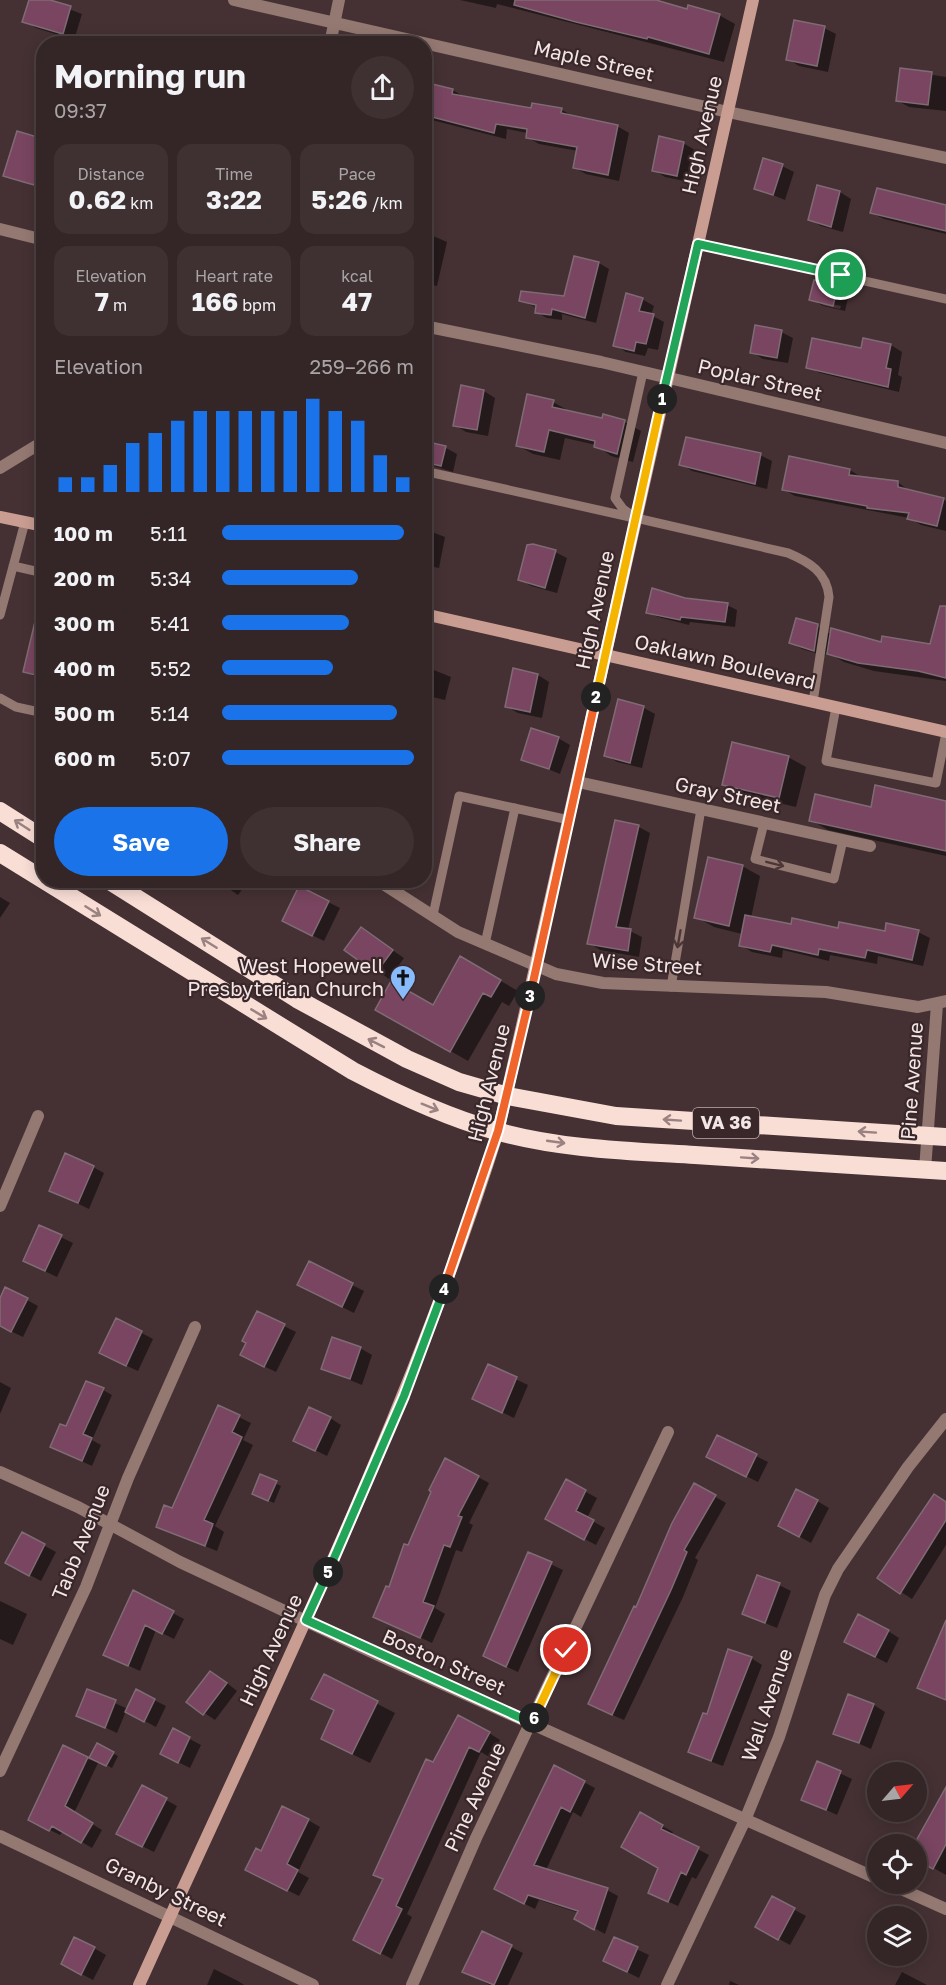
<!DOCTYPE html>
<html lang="en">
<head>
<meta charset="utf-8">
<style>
  :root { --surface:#342526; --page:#3f3132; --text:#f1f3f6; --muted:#a9a5a7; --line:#4e4243; --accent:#1a73e8 }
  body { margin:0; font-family:"Golos Text",sans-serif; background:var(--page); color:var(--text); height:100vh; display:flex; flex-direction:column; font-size:22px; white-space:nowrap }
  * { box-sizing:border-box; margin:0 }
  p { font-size:20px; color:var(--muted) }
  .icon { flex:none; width:33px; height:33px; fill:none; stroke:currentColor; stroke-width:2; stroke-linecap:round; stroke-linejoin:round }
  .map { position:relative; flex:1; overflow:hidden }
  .sheet { position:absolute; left:36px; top:36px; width:396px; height:852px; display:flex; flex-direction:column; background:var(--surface); border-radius:24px; box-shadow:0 3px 15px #0003,0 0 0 2px var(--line) }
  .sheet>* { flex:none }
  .needle { width:39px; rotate:62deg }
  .fabs { position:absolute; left:867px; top:1762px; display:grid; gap:12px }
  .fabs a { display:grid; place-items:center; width:60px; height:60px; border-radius:50%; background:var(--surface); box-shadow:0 3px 15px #0003,0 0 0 2px var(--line); font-size:30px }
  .pin { position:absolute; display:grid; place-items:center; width:51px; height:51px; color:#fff; margin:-26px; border:3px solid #fff; border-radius:50%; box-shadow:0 2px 6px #0007 }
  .km { position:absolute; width:30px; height:30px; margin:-15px; border-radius:50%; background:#222; color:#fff; font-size:16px; line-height:30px; text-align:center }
  .round { display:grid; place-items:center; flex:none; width:63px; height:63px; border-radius:32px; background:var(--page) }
  .headline { display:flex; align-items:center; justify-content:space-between; height:102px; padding:0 18px }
  h1 { font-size:33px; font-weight:700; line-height:45px }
  .metrics { display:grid; grid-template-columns:repeat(3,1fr); gap:9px; height:102px; padding:6px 18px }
  .metrics div { display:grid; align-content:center; border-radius:15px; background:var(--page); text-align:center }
  .metrics b { font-size:26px; font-weight:700 }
  .metrics small { font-size:16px; font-weight:400 }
  .metrics p { font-size:16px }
  .chart { height:168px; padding:12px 18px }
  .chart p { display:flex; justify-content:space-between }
  .chart svg { width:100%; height:108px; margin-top:6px; stroke:var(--accent); stroke-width:6 }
  .cta { display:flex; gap:12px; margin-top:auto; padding:12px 18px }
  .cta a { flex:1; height:69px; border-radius:36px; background:var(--accent); color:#fff; font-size:24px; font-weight:700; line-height:69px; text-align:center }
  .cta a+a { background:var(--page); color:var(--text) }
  ul { padding:0 18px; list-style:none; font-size:20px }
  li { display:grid; grid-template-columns:96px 72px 1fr; align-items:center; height:45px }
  li i { height:15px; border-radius:8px; background:var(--accent) }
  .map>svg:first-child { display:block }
  .shadow { fill:#0007; fill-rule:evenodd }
  .building { fill:#794560; stroke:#7f6b74; stroke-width:1.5 }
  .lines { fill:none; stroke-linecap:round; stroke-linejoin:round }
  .lane { stroke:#947972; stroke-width:9 }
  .street { stroke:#947972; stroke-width:12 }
  .secondary { stroke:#c99d92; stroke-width:12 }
  .highway { stroke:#f9ded6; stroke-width:18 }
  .oneway { stroke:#9a8280 }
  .oneway2 { stroke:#4c3738 }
  .split-1-casing { stroke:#fff; stroke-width:12 }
  .split-2-casing { stroke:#fff; stroke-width:12 }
  .split-3-casing { stroke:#fff; stroke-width:12 }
  .split-4-casing { stroke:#fff; stroke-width:12 }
  .split-5-casing { stroke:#fff; stroke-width:12 }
  .split-6-casing { stroke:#fff; stroke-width:12 }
  .split-7-casing { stroke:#fff; stroke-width:12 }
  .split-1 { stroke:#22a559; stroke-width:8 }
  .split-2 { stroke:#f5b400; stroke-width:8 }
  .split-3 { stroke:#f0652b; stroke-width:8 }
  .split-4 { stroke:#f0652b; stroke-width:8 }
  .split-5 { stroke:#22a559; stroke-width:8 }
  .split-6 { stroke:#22a559; stroke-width:8 }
  .split-7 { stroke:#f5b400; stroke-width:8 }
  .labels { text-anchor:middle; stroke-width:4.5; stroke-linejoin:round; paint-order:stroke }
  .shield { fill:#3a2729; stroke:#bcadae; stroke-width:1.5 }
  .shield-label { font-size:18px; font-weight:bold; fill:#f3e6e7 }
  .street-label { font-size:20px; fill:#f3e6e7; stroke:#3a2729 }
  .poi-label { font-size:20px; fill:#f3e6e7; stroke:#3a2729; text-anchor:end }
</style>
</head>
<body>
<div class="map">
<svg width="946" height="1985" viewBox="0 0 946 1985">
  <rect width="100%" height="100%" fill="#453133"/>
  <path class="shadow" d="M30,0h15l37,14 -8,26 -38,-12 -12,-7z
    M460,0h193l35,11 31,4 16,9 -11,38 -227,-58 -1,4z
    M824,28l12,6 -8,38 -29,-6 -11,-7z
    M172,34l20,4 10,6h-32z
    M901,70l45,7v34l-37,-4 -11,-6z
    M424,84l29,6 11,7 68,13 1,-5 29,5 11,6 44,10 12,7 -10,48 -33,-7 -11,-6 3,-17 -39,-7 -12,-7 1,-4 -21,-4 -1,10 -82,-21z
    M44,141v49l-39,-15z
    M683,143l12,7 -6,32 -24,-5 -11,-7z
    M782,166l12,6 -9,28 -29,-12z
    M818,187l22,5 11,7 -8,33 -22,-6 -11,-6z
    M946,207v27l-62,-15 -12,-6z
    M424,232l23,10 -10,44 -13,-3z
    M575,258l24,5 10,6 -13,54 -34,-9v6l-15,-2 -11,-6 1,-4 -16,-8 44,-2z
    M837,287l12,6 -4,18 -22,-5 -12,-7zM822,302l19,4 -1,3 -18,-4z
    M642,299l12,7 -3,9 13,7 -6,28 -10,-2 -3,8 -19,-4 -11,-7z
    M781,332l12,6 -5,25 -25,-4 -11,-7z
    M891,345l11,7 -4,23 4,2 -3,15 -79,-19 -12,-6 54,-17z
    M462,387l22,4 11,7 -7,38 -22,-4 -11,-7z
    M553,402l16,9 34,8 1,-3 21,6 16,9 -8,31 -22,-6 -15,-11 -31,-7 -5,22 -27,-6 -16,-9z
    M424,443l22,5 11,6 -4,18 -29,-9z
    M760,455l12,6 -5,28 -75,-18 -11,-7z
    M790,457l60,13 11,7 37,5 11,9 34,8 3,2v30l-25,-6 -12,-7 -114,-22 -12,-7z
    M424,529l21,8 -6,31 -15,-3z
    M555,552l12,6 -10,35 -26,-7 -11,-7z
    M44,594v88l-19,-11z
    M685,599l42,6 10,5 -2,17 -45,-5 -1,3 -31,-8 -10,-5z
    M946,611v70l-72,-10 -30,-9 -18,-10 -1,4 -23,-7 -11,-6 26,-17 15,9 51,9 49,2z
    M424,666l27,11 -6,23 -21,-5z
    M514,670l24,5 11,7 -7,36 -24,-5 -12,-7z
    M619,701l25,7 11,6 -13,54 -25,-6 -11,-7z
    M558,738l12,7 -10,29 -37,-15z
    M788,757l18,10 -10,40 -55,-13 -17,-10z
    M946,802v54l-118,-26 -17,-10 61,-12z
    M616,822l23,5 11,6 -22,97 14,7 -3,20 -39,-7 -11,-7z
    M742,866l18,10 -9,42 41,8 47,4 79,2 12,6 -7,28 -45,-10 -1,8 -47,-9 -1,6 -46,-11 -1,8 -30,-6 -12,-7 2,-11 -28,-7 -18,-10z
    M216,880h33l-11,15z
    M0,897l10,6 -10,15z
    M328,902l12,6 -16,33 -29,-14z
    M361,929l43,29 -15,21 -42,-30z
    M461,958l57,33 -9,15 -7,-4 -34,59 -91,-52 56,-2z
    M93,1167l11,6 -15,36 -39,-19z
    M40,1227l33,16 -16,34 -21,-10z
    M309,1263l55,28 -10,22 -44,-22z
    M27,1300l11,6 -15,31 -23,-11v-24z
    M117,1320l36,19 -15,32 -26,-12z
    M284,1326l12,6 -20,40 -23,-11z
    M360,1348l12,7 -10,30 -39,-16z
    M488,1366l40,19 -14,33 -40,-19z
    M0,1382l11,6 -11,26z
    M103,1390l9,5 -20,45 9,5 -9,21 -31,-14 6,-24z
    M218,1407l33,16 -8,17 10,5 -38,81 9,6 -7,19 -59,-24 15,-17z
    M330,1418l11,7 -14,31 -20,-10z
    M718,1437l50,25 -10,20 -38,-19z
    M261,1476l20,10 -7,17 -15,-7z
    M478,1477l11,6 -20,40 4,2 -11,27 -6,-2 -21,58 10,6 -13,29 -57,-27 15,-27z
    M566,1481l31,17 -10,20 18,10 -9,17 -38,-20z
    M695,1485l31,18 -31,55 3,2 -15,37 -59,123 -23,-10 36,-101z
    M817,1501l12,7 -18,35 -20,-11z
    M946,1503v42l-34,54 -11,-7z
    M23,1534l33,18 -15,29 -34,-18z
    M529,1554l34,16 -45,102 -22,-10z
    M779,1585l12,6 -14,37 -33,-14z
    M133,1592l51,27 -10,20 -18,-9 -16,41 -35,-16z
    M0,1601l27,13 -14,31 -13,-6z
    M888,1631l11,7 -12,25 -29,-15z
    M751,1658l11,7 -39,101 -22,-8 -11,-6 18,-36z
    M324,1676l71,37 -25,50 -30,-15 -4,-37z
    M222,1679l15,12 -22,29 -27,-18z
    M88,1691l40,18 26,-9 12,6 -10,21 -30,-16 -9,22 -39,-18z
    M874,1705l11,7 -14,37 -36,-16z
    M173,1730l28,15 -11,23 -16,-8z
    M489,1733l11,7 -9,18 -10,-6 -74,162 5,3 -20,42 -25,-13 18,-66 49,-116z
    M97,1745l21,11 -6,12 -13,-7 -25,52 28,17 -10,18 -29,-17 -3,4 -20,-10 24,-78 26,13z
    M818,1763l34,16 -15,36 -34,-16z
    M555,1767l40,21 -14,29 -8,-5 -27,58 61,20 11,6 -13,38 -29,-16 3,-5 -40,-13 -4,9 -28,-14z
    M946,1790v85l-30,-17v-13z
    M166,1800l11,6 -23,46 -24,-12z
    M641,1814l32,18 -2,3 38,20 -13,24 -4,-2 -14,29 -18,-8v-31z
    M308,1820l12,7 -22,45 11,6 -10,18 -40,-20z
    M773,1898l33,18 -16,29 -33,-18z
    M483,1933l40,20 -15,32h-18l-26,-13z
    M615,1939l34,16 -10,23 -34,-17z
    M94,1948l12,7 -13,25 -19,-10z
    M214,1969l24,12 6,4h-37z
    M902,1972l25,13h-32z
    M730,1981l9,4h-10z"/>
  <path class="building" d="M29,0h21l21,6 -8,28 -41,-12z
    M515,0h141l31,9 1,-4 32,9 -11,40 -61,-17 -1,2 -71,-17 -62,-17z
    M794,20l31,6 -8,40 -31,-6z
    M900,68l32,4 -4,33 -32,-4z
    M424,82l29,7 -1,5 79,14 1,-5 30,5 -1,5 57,12 -10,50 -35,-7 4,-21 -51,-9 1,-9 -31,-5 -2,9 -70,-18z
    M17,131l27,8v15l-10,31 -31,-9z
    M659,136l25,6 -7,34 -25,-5z
    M763,158l20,6 -10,31 -19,-6z
    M817,185l23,6 -9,36 -23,-7z
    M877,188l69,17v26l-76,-18z
    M574,256l25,6 -14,56 -33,-9 -1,6 -16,-2 1,-8 -17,-4 2,-10 43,5z
    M814,280l24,5 -5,21 -24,-6z
    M626,293l17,5 -4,13 15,3 -8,30 -10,-2 -2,9 -21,-5z
    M755,325l27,5 -5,28 -27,-5z
    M812,338l49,10 2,-10 28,6 -5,24 5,1 -3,18 -82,-19z
    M461,385l23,5 -7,40 -24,-4z
    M527,394l27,6 -2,7 50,11 1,-4 22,6 -8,34 -23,-7 1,-6 -46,-11 -5,22 -28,-6z
    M686,437l75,16 -6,31 -76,-19z
    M424,441l22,5 -5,20 -17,-4z
    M789,456l61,13 -1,6 49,6v6l46,11 -7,28 -30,-7 2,-6 -42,-5v-2l-85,-16z
    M533,544l23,6 -11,38 -27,-8 9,-35z
    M652,588l33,10 43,5 -3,19 -44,-5 -1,3 -34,-7z
    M940,606h6v72l-28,-7 -60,-8 -31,-9 4,-26 50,14 1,-6 48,8z
    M37,613l7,1v63l-21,-5z
    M796,618l22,6 -4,27 -25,-8z
    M513,668l25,6 -8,38 -25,-5z
    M618,699l26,7 -14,57 -26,-7z
    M531,728l28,9 -10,32 -28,-9z
    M732,742l57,14 -10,42 -57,-13z
    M875,785l71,16v50l-137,-30 6,-27 56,13z
    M615,820l24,5 -23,102 15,2 -3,22 -41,-7z
    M708,857l35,8 -14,61 -35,-8z
    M299,886l30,15 -17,35 -30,-15z
    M745,915l46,9 1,-6 46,10 1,-6 46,9 1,-8 33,7 -7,30 -45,-10 -2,8 -46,-9 -1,6 -46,-10 -2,7 -31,-6z
    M361,927l32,23 -17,23 -32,-23z
    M460,956l41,24 -10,17 -8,-4 -33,59 -75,-42 16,-29 42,24z
    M65,1153l29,13 -16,37 -29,-12z
    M39,1225l23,10 -17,36 -22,-10z
    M309,1261l44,22 -11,24 -45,-22z
    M5,1287l23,11 -17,34 -11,-6v-28z
    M257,1311l28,13 -21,43 -24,-12 6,-12 -4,-2z
    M116,1318l26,13 -16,35 -27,-13z
    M332,1337l29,10 -11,32 -29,-10z
    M488,1364l29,13 -15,36 -30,-14z
    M86,1381l18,7 -21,46 9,4 -10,23 -32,-14 10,-23 6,2z
    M218,1405l22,10 -8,17 10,5 -38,83 9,4 -8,22 -49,-19 8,-22 8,3z
    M309,1407l22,10 -16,34 -22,-10z
    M717,1435l40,19 -11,23 -40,-20z
    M445,1458l34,18 -21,40 4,1 -12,30 -6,-2 -21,57 11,4 -14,32 -47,-21 13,-31 3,1 15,-43 4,1 23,-53 -2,-2z
    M260,1474l17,7 -9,20 -16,-7z
    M566,1479l20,11 -10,21 18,9 -10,20 -39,-21z
    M694,1483l22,12 -32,55 3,2 -16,38 -59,125 -24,-11 46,-98 2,1 36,-84z
    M796,1489l22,11 -19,37 -21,-11z
    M934,1494l12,8v18l-46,74 -23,-16z
    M22,1532l23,12 -16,32 -24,-13z
    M528,1552l24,10 -46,105 -23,-11z
    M757,1575l23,8 -15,40 -23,-9z
    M133,1590l41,21 -12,23 -17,-9 -17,41 -25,-11z
    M858,1614l31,16 -14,27 -31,-15z
    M946,1620v80l-29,-12z
    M728,1649l24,8 -41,104 -23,-9 15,-39 4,1z
    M210,1671l17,12 -24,32 -17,-13z
    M324,1674l54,27 -26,53 -31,-15 13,-29 -23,-11z
    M87,1689l29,11 -11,28 -29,-12z
    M136,1689l19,10 -11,23 -19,-10z
    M848,1694l26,10 -15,39 -26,-9z
    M458,1715l32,17 -11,20 -10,-5 -73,159 6,3 -22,45 -27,-14 30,-61 -10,-4 53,-116 7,3z
    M173,1728l17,9 -12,26 -18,-9z
    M97,1743l17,9 -8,14 -17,-8z
    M63,1745l25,12 -23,49 28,17 -12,20 -29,-17 -3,5 -21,-11z
    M817,1761l24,10 -15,39 -25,-10z
    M554,1765l31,16 -15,31 -9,-5 -27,58 74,23 -14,42 -20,-11 4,-8 -50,-16 -4,9 -30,-15z
    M142,1785l25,13 -25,49 -26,-13z
    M946,1787v57l-13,25 -17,-9v-19z
    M282,1806l27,13 -22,45 11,6 -11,21 -42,-21 11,-22 5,3z
    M640,1812l23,13 -2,4 38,18 -13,28 -5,-3 -13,30 -20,-9 10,-25 -37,-21z
    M772,1896l23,12 -17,32 -23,-13z
    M482,1931l30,14 -18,40 -32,-13z
    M74,1937l21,10 -14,28 -20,-11z
    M614,1937l24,10 -11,25 -24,-11z"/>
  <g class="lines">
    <path class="lane" d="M698,244l248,55
      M643,372l-28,126 8,11 13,9 152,35c21,9 39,19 41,44l-16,105
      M424,471l206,46
      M13,566l31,7
      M0,615l25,-93
      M0,698l16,9 28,6
      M836,707l-10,54 110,22 10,-50
      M764,823l-9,36 79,20 9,-39
      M433,915l26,-119 110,24
      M485,944l30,-136
      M671,987l30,-178"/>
    <path class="street" d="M234,0l494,112 218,46
      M330,44l9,-44
      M0,229l44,11
      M424,326l177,36 345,81
      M0,468l44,-27
      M578,782l292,64
      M377,880l81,52 98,42 47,9 223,9 92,15 28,-6
      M925,1170l12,-166
      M0,1206l38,-90
      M0,1472l78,35 102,55 196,92 502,225
      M0,1771l86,-184 42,-109 67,-151
      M0,1836l313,149
      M890,1884l56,25
      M412,1985l64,-147 192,-406
      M667,1985l78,-165 34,-83 46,-142 13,-26 70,-102 38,-48"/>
    <path class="secondary" d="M0,517l44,9
      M424,614l522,118
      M139,1985c127,-282 266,-558 359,-853l255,-1132"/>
    <path class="highway" d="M0,811l44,28
      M0,853l353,218c46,24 93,46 143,60 63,18 134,20 199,24 84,5 167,11 251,16
      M108,880l189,119 110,60 52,23 49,14 108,20 330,21"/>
  </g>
  <defs><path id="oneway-shaft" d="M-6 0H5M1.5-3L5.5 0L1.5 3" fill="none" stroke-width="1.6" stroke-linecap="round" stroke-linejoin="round" transform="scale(1.5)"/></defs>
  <g class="oneway">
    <use href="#oneway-shaft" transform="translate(22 825) rotate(-147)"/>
    <use href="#oneway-shaft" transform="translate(93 911) rotate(32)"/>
    <use href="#oneway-shaft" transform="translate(209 943) rotate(-148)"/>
    <use href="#oneway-shaft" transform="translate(259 1014) rotate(31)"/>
    <use href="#oneway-shaft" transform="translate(376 1043) rotate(-153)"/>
    <use href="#oneway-shaft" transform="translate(430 1107) rotate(22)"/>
    <use href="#oneway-shaft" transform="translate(672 1120) rotate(-176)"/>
    <use href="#oneway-shaft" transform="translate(867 1132) rotate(-176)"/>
    <use href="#oneway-shaft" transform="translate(556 1142) rotate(8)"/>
    <use href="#oneway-shaft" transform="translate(750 1158) rotate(4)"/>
  </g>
  <g class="oneway2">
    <use href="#oneway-shaft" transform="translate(775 864) rotate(14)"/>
    <use href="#oneway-shaft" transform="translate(679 939) rotate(100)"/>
  </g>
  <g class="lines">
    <defs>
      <path id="split-1" d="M662,399l36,-155 143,31"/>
      <path id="split-2" d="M596,697l66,-298"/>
      <path id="split-3" d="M530,996l66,-299"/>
      <path id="split-4" d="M444,1289l54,-158 32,-135"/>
      <path id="split-5" d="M328,1572l76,-176 40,-107"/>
      <path id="split-6" d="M328,1572l-22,48 226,103 2,-5"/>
      <path id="split-7" d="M534,1718l32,-68"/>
    </defs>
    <use href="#split-1" class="split-1-casing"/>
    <use href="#split-2" class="split-2-casing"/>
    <use href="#split-3" class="split-3-casing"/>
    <use href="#split-4" class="split-4-casing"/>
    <use href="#split-5" class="split-5-casing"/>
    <use href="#split-6" class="split-6-casing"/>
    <use href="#split-7" class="split-7-casing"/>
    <use href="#split-1" class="split-1"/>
    <use href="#split-2" class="split-2"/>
    <use href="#split-3" class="split-3"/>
    <use href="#split-4" class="split-4"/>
    <use href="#split-5" class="split-5"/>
    <use href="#split-6" class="split-6"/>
    <use href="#split-7" class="split-7"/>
  </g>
  <defs>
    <symbol id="church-pin" viewBox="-11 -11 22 30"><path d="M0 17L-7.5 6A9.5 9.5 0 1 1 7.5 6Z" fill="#87bbfb" stroke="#3a2729"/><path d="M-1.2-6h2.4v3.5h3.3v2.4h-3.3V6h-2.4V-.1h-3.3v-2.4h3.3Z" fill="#111"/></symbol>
  </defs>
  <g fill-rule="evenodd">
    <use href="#church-pin" x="388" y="963" width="30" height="40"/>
  </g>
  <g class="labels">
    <rect class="shield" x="693" y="1108" width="66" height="30" rx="4.5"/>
    <g class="shield-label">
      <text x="726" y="1129">VA 36</text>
    </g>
    <g class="street-label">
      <text transform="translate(594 61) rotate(13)" y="7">Maple Street</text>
      <text transform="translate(702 135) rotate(-77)" y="7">High Avenue</text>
      <text transform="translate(760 380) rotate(13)" y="7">Poplar Street</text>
      <text transform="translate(595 610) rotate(-78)" y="7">High Avenue</text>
      <text transform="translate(725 662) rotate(13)" y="7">Oaklawn Boulevard</text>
      <text transform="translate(728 795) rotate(12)" y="7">Gray Street</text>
      <text transform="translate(647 964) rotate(4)" y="7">Wise Street</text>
      <text transform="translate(912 1081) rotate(-86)" y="7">Pine Avenue</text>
      <text transform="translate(489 1083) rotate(-76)" y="7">High Avenue</text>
      <text transform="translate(81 1542) rotate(-68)" y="7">Tabb Avenue</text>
      <text transform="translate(271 1650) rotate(-65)" y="7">High Avenue</text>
      <text transform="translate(444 1662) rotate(24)" y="7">Boston Street</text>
      <text transform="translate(767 1705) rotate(-71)" y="7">Wall Avenue</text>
      <text transform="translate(475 1797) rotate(-65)" y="7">Pine Avenue</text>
      <text transform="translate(166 1892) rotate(26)" y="7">Granby Street</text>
    </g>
    <g class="poi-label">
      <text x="384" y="973">West Hopewell<tspan x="384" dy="23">Presbyterian Church</tspan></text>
    </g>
  </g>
</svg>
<div class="fabs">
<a><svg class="needle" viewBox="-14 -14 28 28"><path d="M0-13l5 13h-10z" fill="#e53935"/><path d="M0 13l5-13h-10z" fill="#a9a5a7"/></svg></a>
<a><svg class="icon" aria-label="locate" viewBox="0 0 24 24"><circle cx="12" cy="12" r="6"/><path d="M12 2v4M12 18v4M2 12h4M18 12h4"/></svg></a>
<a><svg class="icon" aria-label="layers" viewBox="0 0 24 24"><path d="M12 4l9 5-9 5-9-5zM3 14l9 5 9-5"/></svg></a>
</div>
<div class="pin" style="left:841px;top:275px;background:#1e9e55"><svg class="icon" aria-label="arrive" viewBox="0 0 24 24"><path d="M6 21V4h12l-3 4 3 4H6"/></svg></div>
<div class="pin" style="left:566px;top:1650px;background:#d93025"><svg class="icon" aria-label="check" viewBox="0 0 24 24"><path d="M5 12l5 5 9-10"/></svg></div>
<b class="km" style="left:662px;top:399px">1</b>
<b class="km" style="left:596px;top:697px">2</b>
<b class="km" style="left:530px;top:996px">3</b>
<b class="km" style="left:444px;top:1289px">4</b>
<b class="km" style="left:328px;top:1572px">5</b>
<b class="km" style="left:534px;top:1718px">6</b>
<section class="sheet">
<div class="headline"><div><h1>Morning run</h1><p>09:37</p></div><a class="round"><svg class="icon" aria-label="share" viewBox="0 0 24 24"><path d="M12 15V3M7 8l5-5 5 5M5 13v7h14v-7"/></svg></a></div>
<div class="metrics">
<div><p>Distance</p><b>0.62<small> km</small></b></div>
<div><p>Time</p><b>3:22</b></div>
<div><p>Pace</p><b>5:26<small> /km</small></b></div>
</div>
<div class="metrics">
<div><p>Elevation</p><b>7<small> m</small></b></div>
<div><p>Heart rate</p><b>166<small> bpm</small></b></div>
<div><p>kcal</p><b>47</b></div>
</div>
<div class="chart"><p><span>Elevation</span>259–266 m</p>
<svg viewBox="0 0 160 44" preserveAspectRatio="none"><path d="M5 44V38M15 44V38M25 44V33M35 44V24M45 44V20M55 44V15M65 44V11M75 44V11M85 44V11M95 44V11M105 44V11M115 44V6M125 44V11M135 44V15M145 44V29M155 44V38"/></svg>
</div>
<ul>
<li><b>100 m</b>5:11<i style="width:95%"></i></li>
<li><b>200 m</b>5:34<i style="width:71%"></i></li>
<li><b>300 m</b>5:41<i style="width:66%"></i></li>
<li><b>400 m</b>5:52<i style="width:58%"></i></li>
<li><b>500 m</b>5:14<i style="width:91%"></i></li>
<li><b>600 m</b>5:07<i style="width:100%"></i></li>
</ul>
<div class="cta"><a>Save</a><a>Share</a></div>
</section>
</div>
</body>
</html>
